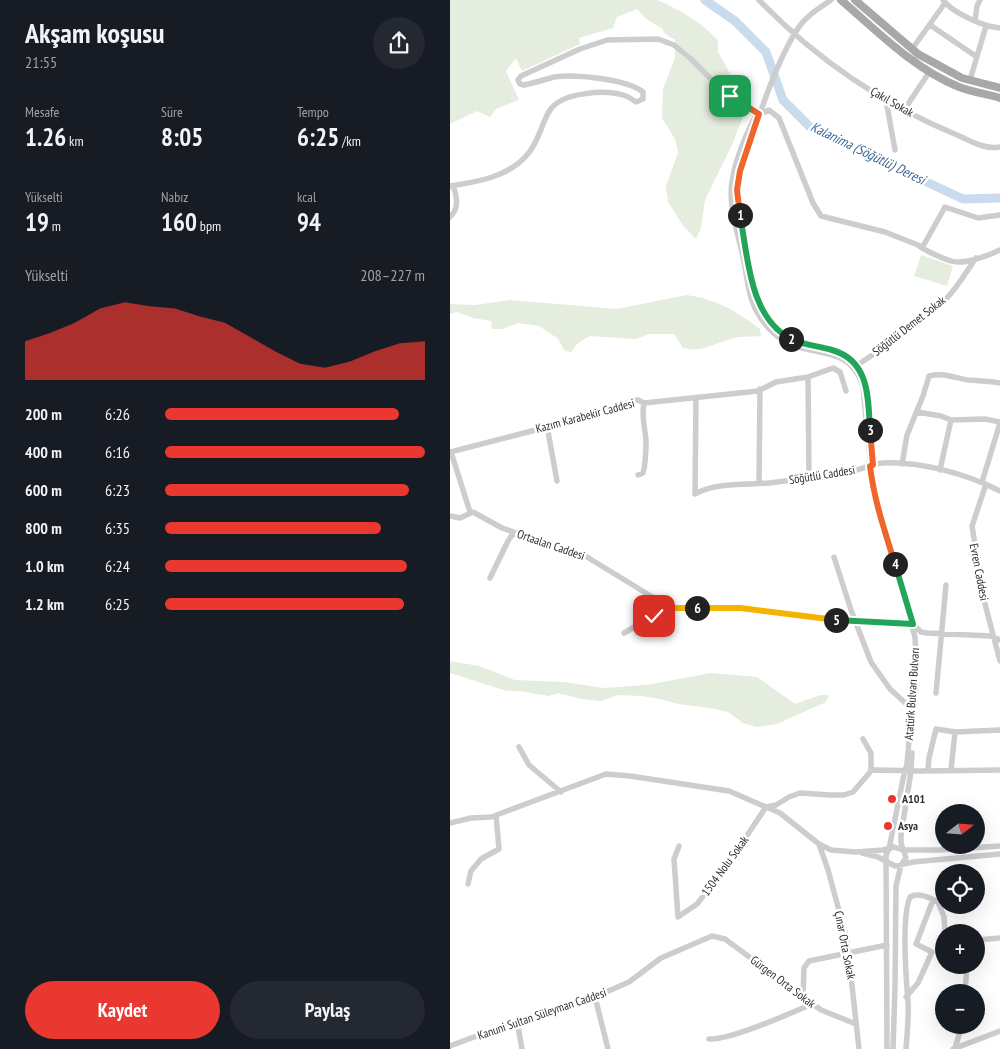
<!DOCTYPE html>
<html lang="tr">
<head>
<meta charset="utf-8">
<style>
  :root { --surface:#171b24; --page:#242831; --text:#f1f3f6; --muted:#9ea1a6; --accent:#ea3830 }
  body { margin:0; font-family:"PT Sans Narrow",sans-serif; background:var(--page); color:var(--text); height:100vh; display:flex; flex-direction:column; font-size:19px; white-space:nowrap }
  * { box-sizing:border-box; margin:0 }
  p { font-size:16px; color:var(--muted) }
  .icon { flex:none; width:28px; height:28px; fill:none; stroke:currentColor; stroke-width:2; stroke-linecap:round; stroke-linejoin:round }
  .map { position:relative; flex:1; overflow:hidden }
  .drawer { display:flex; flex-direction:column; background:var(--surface); width:450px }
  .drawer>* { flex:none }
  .needle { width:32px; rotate:73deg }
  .tools { position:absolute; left:485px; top:804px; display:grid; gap:10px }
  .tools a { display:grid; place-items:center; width:50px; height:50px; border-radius:50%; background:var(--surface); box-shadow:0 5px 20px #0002; font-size:25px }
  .pin { position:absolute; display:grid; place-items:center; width:42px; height:42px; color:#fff; margin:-21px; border-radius:10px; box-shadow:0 2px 8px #0006 }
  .km { position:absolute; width:25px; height:25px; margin:-12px; border-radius:50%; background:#222; color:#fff; font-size:14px; line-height:25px; text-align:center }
  .round { display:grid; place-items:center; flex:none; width:52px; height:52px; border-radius:26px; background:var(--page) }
  .summary { display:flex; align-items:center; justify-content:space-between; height:85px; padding:0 25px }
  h1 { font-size:28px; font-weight:700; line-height:38px }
  .figures { display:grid; grid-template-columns:repeat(3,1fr); gap:8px; height:85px; padding:5px 25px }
  .figures div { display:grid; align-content:center }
  .figures b { font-size:25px; font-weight:700 }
  .figures small { font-size:14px; font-weight:400 }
  .figures p { font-size:14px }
  .chart { height:140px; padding:10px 25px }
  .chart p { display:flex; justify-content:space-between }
  .chart svg { width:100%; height:90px; margin-top:5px; fill:var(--accent); opacity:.7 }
  .cta { display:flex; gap:10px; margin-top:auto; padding:10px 25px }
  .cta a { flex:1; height:58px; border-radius:30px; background:var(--accent); color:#fff; font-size:20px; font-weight:700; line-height:58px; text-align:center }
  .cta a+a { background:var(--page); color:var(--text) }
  ul { padding:0 25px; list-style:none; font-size:16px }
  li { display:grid; grid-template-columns:80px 60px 1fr; align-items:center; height:38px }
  li i { height:12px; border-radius:6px; background:var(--accent) }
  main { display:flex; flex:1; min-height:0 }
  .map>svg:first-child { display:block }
  .green { fill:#e4edde }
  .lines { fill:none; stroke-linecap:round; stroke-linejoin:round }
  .river { stroke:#cadbed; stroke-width:9 }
  .minor { stroke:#cdcdcd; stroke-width:5.5 }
  .major { stroke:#a8a8a8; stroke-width:8 }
  .split-1-casing { stroke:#fff; stroke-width:10 }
  .split-2-casing { stroke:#fff; stroke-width:10 }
  .split-3-casing { stroke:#fff; stroke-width:10 }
  .split-4-casing { stroke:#fff; stroke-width:10 }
  .split-5-casing { stroke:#fff; stroke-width:10 }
  .split-6-casing { stroke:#fff; stroke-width:10 }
  .split-7-casing { stroke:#fff; stroke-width:10 }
  .split-1 { stroke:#f0652b; stroke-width:6 }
  .split-2 { stroke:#22a559; stroke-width:6 }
  .split-3 { stroke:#22a559; stroke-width:6 }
  .split-4 { stroke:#f0652b; stroke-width:6 }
  .split-5 { stroke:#22a559; stroke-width:6 }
  .split-6 { stroke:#f5b400; stroke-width:6 }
  .split-7 { stroke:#f5b400; stroke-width:6 }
  .poi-dot { fill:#ea3830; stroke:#fff; stroke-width:2 }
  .labels { text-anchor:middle; stroke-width:5; stroke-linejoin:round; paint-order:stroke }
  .street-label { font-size:12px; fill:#303030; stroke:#fff }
  .poi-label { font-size:12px; font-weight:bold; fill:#303030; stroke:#fff; text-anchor:start }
  .water-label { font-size:14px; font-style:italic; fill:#3b6895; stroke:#fff }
</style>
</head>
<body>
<main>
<section class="drawer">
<div class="summary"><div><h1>Akşam koşusu</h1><p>21:55</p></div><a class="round"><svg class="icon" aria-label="share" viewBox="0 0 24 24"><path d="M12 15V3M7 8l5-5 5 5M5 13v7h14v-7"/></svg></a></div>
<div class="figures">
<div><p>Mesafe</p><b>1.26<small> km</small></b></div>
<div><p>Süre</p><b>8:05</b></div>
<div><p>Tempo</p><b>6:25<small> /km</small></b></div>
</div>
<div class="figures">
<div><p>Yükselti</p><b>19<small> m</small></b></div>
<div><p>Nabız</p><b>160<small> bpm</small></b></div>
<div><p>kcal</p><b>94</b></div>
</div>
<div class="chart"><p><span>Yükselti</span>208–227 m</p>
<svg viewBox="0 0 160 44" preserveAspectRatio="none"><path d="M0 44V25L10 21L20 16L30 9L40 6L50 8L60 9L70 13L80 16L90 23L100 30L110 36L120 38L130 35L140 30L150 26L160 25V44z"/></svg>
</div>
<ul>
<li><b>200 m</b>6:26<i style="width:90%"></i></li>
<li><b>400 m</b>6:16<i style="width:100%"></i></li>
<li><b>600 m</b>6:23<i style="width:94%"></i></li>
<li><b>800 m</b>6:35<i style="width:83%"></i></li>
<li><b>1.0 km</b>6:24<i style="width:93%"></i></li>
<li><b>1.2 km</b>6:25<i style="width:92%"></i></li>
</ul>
<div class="cta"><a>Kaydet</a><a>Paylaş</a></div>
</section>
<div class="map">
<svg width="550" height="1049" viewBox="0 0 550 1049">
  <rect width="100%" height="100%" fill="#fff"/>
  <path class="green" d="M0,0h207c24,10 43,22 61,40v12l24,43 1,22 -11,28 -27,55 -4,28 -5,11 -12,-12 -16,-25 -2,-15 12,-35 -3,-13 -13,-21 1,-29 12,-31v-18l-11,-7 -1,-4 -17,-10 -9,-10 -20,8 -4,11 -34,10 1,6 -58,27 -6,-13 -10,13 13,29 -23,9 -6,8 -13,-6 -27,13z
    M471,255l32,11 -6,20 -33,-10z
    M236,295c28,3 52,17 74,34l1,7c-9,1 -20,0 -28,2 -18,5 -31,15 -50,10l-9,-14h-25l-13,5 -46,-3 -12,7 -7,9 -6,-1 -8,-13 -18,-12 -21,-3 -15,6h-11l-1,-8 -18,-3 -16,-6 -7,2v-10l25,1 35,-5 107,9z
    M0,661l29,5 36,14 49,2 40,6 42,-3 65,-12 46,4 38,27 25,-9h9l-3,7 -49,22 -20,3 -14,-4 -15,-11 -18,-4 -32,-4 -18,-5 -19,-3 -22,-1 -19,6 -18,-2 -24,-6 -10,3 -28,-5h-13l-57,-18z"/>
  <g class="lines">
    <path class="river" d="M255,0l30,21 31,31 17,48 28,28 152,71 37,-1"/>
    <path class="minor" d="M309,0c56,58 123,104 198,135 14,6 28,15 43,12
      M381,0c-10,7 -21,13 -29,23 -17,21 -36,71 -44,97 -5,20 -17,39 -20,61 -3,23 14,117 28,136 26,36 58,20 85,44
      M493,0c10,13 41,27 57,28
      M525,21l2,-15 3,-6
      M480,25l47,32
      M462,49l33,-46
      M520,80l16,-54
      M436,100l9,50
      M454,110l26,-39
      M0,186c27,-4 58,-9 77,-31 12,-13 14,-31 23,-45 12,-18 57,-21 76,-14 3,1 7,4 10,6l7,-3v-7c-16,-13 -68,-18 -89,-15 -10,3 -20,6 -30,8l-4,-1 -2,-4 3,-4 59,-27 27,-9 51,-1 16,6 17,14 27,27 41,28
      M0,217c9,-8 7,-21 3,-31
      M472,248l23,-41 33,11 22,-3
      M406,366c31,-21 63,-41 90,-67 12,-12 20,-27 30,-41
      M358,377l1,100
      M246,398l-1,96c22,-12 50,-9 74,-11 28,-3 56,-7 84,-12 9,-2 19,-7 29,-8 38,-2 85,11 118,28
      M467,412l24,4 10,4 34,-1 15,3
      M97,426l10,55
      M0,452l132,-34 50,-17 6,-1 6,3 114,-12 18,-9 32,-5 25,-9 7,4 6,19
      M1,452l19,60
      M452,464l5,-29 16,-39 6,-20c14,-4 26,2 39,4 11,1 21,1 32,3
      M490,470l11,-50
      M188,475l5,-2c3,-10 3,-22 3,-33 -1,-12 -5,-24 -2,-37
      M532,482l18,-59
      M309,483l1,-94
      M536,484l-14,42 8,49 -1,6 21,80
      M0,516l10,2 13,-6 29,16 85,29 67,41 21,10 65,1 114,13 59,2 8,8 6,1 64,3 9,4
      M384,557l17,53 20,52 19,27 22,20
      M40,578l18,-37 4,-6 6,-1
      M174,633l33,-19 18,-6
      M486,693l10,-108
      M413,739l8,14v18
      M69,747l10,18 32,27
      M501,770l4,-38
      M478,771l1,-13 7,-29 19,3 45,-2
      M0,823l21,-5 20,-1 115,-43 24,2 99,15 37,16 10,-2 13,-8 11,-4 30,2h14l9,-3 18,-21 3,-1 51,1 75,-1
      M369,844l9,26 19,70 12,109
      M229,846l-5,13 4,58 19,-13 8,-10 25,-33 36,-54 14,6 39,31 12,6 24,2 28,-2 11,-3 9,3h36l61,-4
      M412,853l16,4 17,9 18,-4 87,-8
      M18,884l3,-13 10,-12 18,-10 -3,-34
      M526,940l24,-2
      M515,992l2,-27
      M353,996l1,-28 5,-7 78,-16
      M145,997l13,52
      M456,997l12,-14 14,-31 -16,-8 17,-44
      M67,1021l5,28
      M259,1039c20,2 82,-26 103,-35
      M0,1046l67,-25 80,-25 32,-14 32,-24 51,-22 13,3 96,71 35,14
      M505,1048l7,-23
      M437,1049l-1,-194 3,-6 14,-70 4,-15 9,-105 -1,-22 -42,-147 -10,-103c-13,-44 -49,-28 -80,-47 -11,-7 -20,-17 -26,-28 -9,-16 -10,-37 -14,-55 -5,-24 -15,-51 -11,-75 3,-22 13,-45 23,-65l14,-7 10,8 34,85 8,13 64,16 33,13 4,3c9,5 19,10 29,13 12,4 37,-5 49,-11
      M443,1049l2,-62 1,-101 5,-21 5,-7 -5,-15v-8l10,-64 1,-18
      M456,1049c1,-15 3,-32 2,-47 -2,-24 -7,-84 2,-105 9,-5 20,1 28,5l6,15 1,15
      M503,1049l47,-18"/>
    <path class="major" d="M391,0c36,31 73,69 118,87 13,5 28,7 41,11
      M405,0l63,54 44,24 38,10"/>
  </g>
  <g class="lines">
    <defs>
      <path id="split-1" d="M280,96l29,18 -19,57 -3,19 3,25"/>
      <path id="split-2" d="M290,215c8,42 9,102 51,124"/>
      <path id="split-3" d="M341,339c13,6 27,7 41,11 38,11 36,48 38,80"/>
      <path id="split-4" d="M420,430l3,35 -3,1c4,34 15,66 25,98"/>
      <path id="split-5" d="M386,620l77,4 -18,-60"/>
      <path id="split-6" d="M247,608h43l96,12"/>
      <path id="split-7" d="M204,616l21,-8h22"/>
    </defs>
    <use href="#split-1" class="split-1-casing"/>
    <use href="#split-2" class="split-2-casing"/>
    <use href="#split-3" class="split-3-casing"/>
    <use href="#split-4" class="split-4-casing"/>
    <use href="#split-5" class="split-5-casing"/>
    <use href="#split-6" class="split-6-casing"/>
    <use href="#split-7" class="split-7-casing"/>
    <use href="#split-1" class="split-1"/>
    <use href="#split-2" class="split-2"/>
    <use href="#split-3" class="split-3"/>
    <use href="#split-4" class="split-4"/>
    <use href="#split-5" class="split-5"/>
    <use href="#split-6" class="split-6"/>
    <use href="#split-7" class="split-7"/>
  </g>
  <g class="poi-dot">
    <circle cx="442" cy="799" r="5"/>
    <circle cx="438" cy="826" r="5"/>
  </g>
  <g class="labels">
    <g class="street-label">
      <text transform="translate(442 102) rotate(30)" y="4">Çakıl Sokak</text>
      <text transform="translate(459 326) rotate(-38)" y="4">Söğütlü Demet Sokak</text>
      <text transform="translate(135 416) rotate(-15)" y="4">Kazım Karabekir Caddesi</text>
      <text transform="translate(372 475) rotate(-9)" y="4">Söğütlü Caddesi</text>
      <text transform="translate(101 545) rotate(19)" y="4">Ortaalan Caddesi</text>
      <text transform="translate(529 572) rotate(79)" y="4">Evren Caddesi</text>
      <text transform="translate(462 694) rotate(-86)" y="4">Atatürk Bulvarı Bulvarı</text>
      <text transform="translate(275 866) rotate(-54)" y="4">1504 Nolu Sokak</text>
      <text transform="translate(395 945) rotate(79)" y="4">Çınar Orta Sokak</text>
      <text transform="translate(333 982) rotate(37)" y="4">Gürgen Orta Sokak</text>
      <text transform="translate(92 1014) rotate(-19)" y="4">Kanuni Sultan Süleyman Caddesi</text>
    </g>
    <g class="poi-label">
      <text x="452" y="803">A101</text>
      <text x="448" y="830">Asya</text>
    </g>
    <g class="water-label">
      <text transform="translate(418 153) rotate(26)" y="5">Kalanima (Söğütlü) Deresi</text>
    </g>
  </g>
</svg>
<div class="tools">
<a><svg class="needle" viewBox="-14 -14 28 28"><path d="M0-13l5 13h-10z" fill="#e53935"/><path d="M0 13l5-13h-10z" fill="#9ea1a6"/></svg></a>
<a><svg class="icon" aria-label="locate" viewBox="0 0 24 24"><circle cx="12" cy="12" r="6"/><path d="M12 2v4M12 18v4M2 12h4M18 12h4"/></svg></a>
<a>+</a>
<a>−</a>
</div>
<div class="pin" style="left:280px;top:96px;background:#1e9e55"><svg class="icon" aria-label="arrive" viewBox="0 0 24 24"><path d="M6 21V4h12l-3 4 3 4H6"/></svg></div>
<div class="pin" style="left:204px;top:616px;background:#d93025"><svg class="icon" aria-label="check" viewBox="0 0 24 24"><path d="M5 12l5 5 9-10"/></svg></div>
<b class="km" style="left:290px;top:215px">1</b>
<b class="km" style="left:341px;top:339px">2</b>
<b class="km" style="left:420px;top:430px">3</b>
<b class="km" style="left:445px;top:564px">4</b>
<b class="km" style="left:386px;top:620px">5</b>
<b class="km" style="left:247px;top:608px">6</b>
</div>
</main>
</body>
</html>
